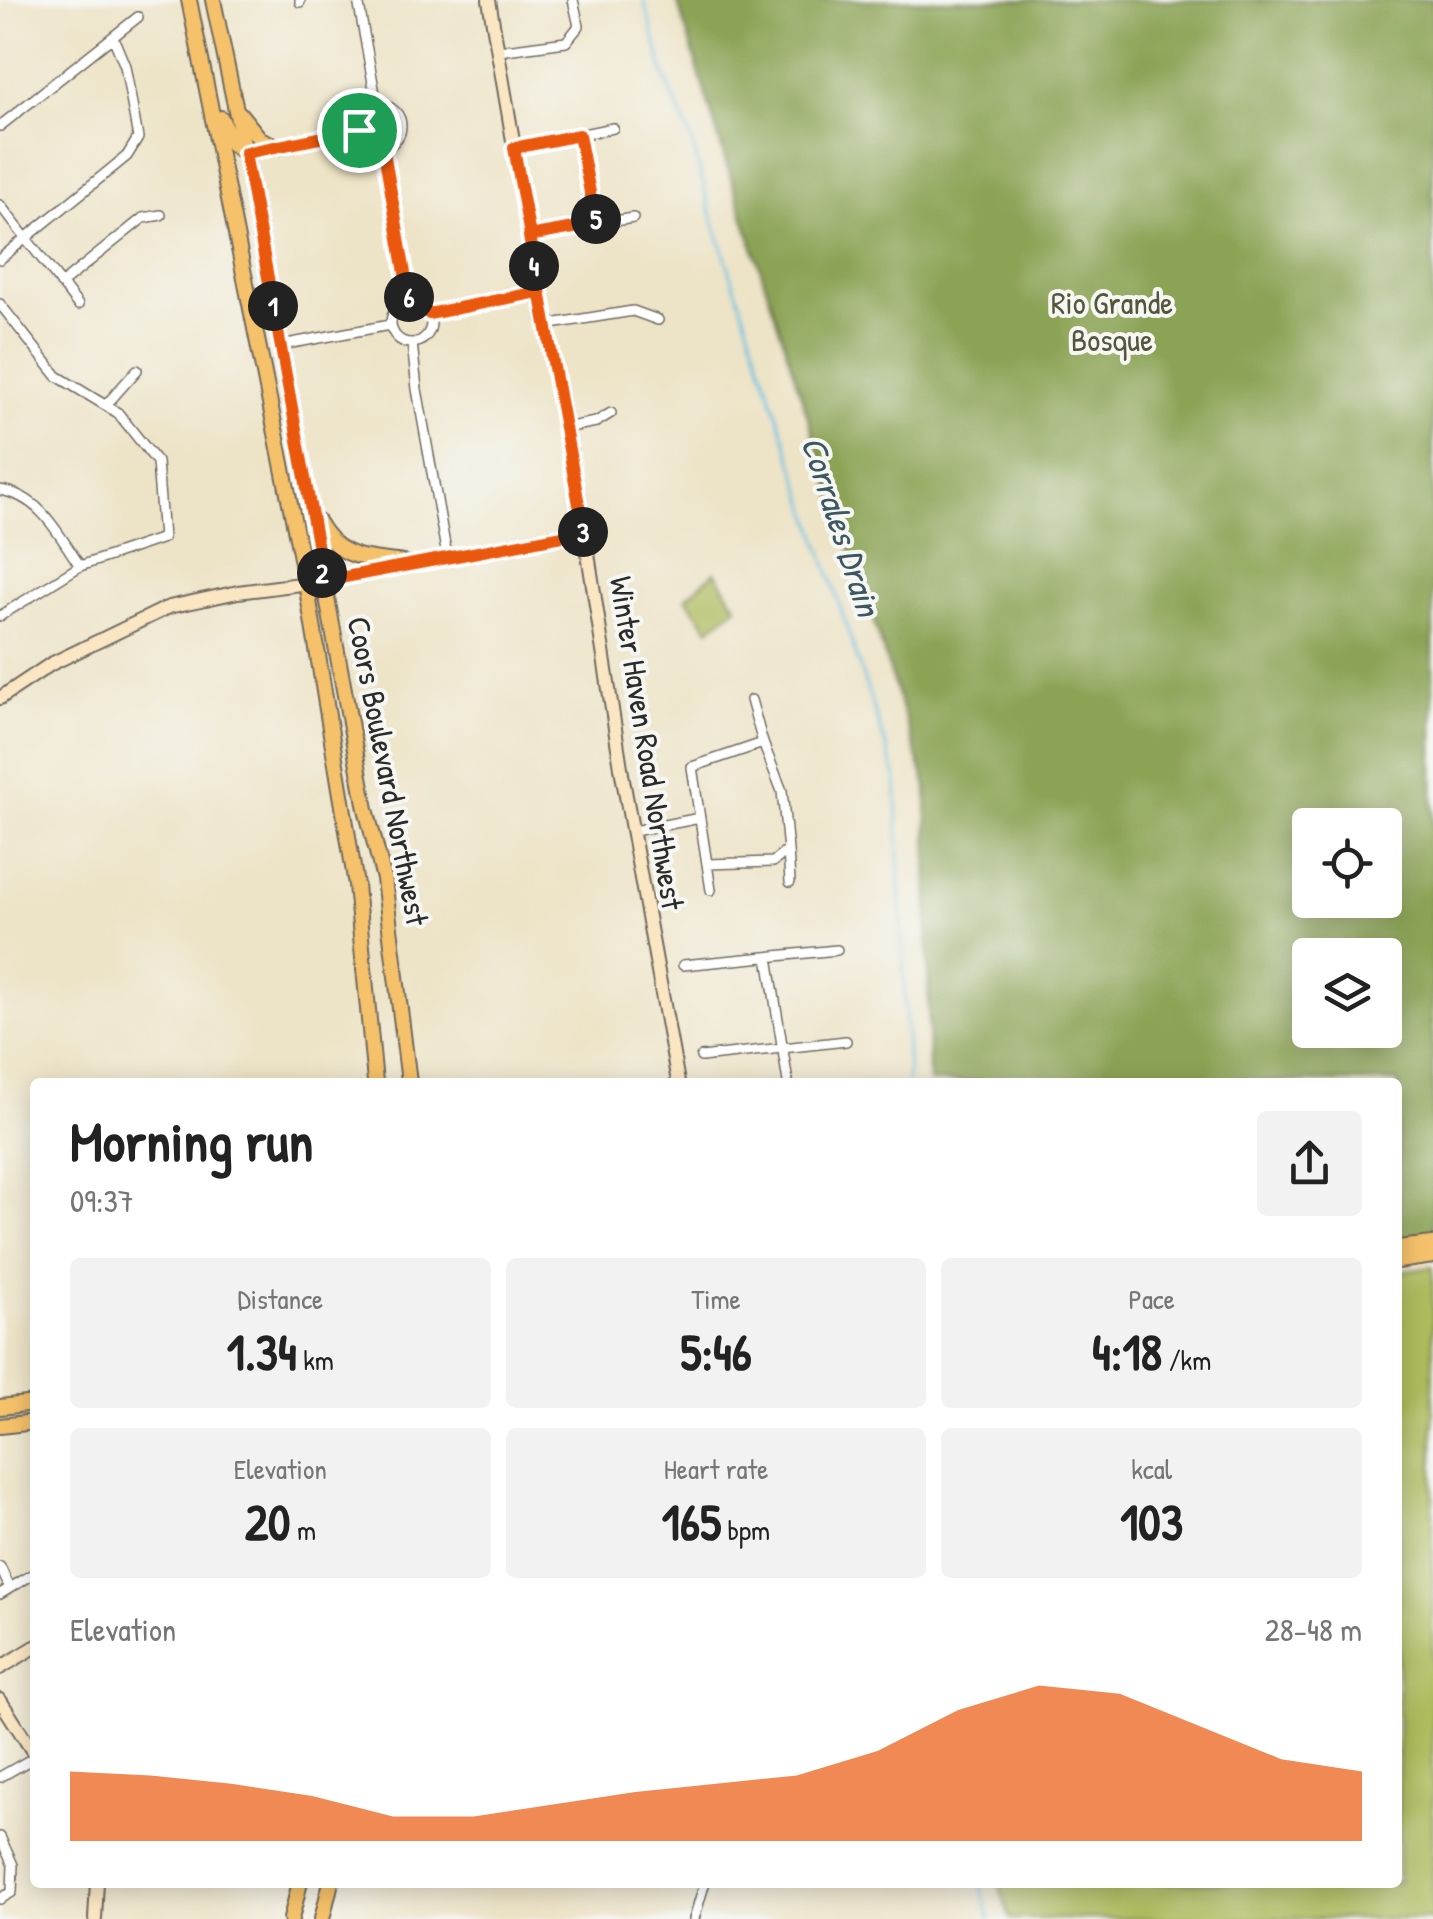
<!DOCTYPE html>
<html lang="en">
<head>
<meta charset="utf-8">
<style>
  :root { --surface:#fff; --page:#f2f2f2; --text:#222; --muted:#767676; --accent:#ea580c }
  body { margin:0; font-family:"Patrick Hand",sans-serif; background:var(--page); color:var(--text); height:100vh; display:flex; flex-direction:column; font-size:38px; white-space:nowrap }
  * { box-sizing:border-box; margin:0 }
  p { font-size:32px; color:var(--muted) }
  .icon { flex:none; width:55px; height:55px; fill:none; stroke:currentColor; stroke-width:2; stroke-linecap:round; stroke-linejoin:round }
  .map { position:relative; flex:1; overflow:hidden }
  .details { position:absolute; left:30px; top:1078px; width:1372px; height:810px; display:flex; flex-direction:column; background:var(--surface); border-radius:10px; box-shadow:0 5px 25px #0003 }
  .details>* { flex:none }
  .fabs { position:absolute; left:1292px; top:808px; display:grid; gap:20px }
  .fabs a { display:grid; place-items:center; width:110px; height:110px; border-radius:10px; background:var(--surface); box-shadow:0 5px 25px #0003; font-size:50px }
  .pin { position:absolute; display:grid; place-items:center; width:85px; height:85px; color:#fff; margin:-42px; border:5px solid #fff; border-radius:50%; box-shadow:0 2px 10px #0007 }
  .km { position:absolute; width:50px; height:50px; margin:-25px; border-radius:50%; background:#222; color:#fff; font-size:28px; line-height:50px; text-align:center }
  .round { display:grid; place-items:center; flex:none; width:105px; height:105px; border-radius:10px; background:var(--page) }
  .overview { display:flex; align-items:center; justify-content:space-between; height:170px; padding:0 40px }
  h1 { font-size:55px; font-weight:700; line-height:75px }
  .figures { display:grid; grid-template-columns:repeat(3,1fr); gap:15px; height:170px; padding:10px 40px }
  .figures div { display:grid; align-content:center; border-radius:10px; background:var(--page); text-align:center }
  .figures b { font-size:50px; font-weight:700 }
  .figures small { font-size:28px; font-weight:400 }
  .figures p { font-size:28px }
  .chart { height:280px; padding:20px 40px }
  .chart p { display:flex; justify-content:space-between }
  .chart svg { width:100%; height:180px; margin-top:10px; fill:var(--accent); opacity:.7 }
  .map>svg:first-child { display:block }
  .green { fill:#afbb5d; stroke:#6d7344; stroke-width:2.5 }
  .forest { fill:#8ba354; stroke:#5b6740; stroke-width:2.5; fill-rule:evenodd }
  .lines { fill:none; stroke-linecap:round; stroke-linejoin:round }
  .stream { stroke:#62bee0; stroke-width:2.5 }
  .street-casing { stroke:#6f6b61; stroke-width:12 }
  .secondary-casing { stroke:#6f6b61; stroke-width:16 }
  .primary-casing { stroke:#6f6b61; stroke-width:18 }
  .street { stroke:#fff; stroke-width:9 }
  .secondary { stroke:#fbe6c4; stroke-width:12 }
  .primary { stroke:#f5c16b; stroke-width:14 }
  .route-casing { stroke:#fff; stroke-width:20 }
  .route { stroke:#ea580c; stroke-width:12 }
  .labels { text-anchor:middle; stroke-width:8; stroke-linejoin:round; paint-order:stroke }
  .park-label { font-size:32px; fill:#53563a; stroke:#f6f6f2 }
  .street-label { font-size:32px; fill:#2b2b2b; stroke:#f6f6f2 }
  .water-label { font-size:35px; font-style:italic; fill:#3c5761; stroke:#f6f6f2 }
</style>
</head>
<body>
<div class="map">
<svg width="1433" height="1919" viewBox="0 0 1433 1919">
  <rect width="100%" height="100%" fill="#f6f6f2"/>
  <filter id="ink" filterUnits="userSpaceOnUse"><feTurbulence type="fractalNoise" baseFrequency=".01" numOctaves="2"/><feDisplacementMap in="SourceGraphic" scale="20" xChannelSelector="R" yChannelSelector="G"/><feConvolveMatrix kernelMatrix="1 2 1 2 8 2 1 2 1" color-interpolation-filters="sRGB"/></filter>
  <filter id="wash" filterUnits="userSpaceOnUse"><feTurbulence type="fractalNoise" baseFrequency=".0048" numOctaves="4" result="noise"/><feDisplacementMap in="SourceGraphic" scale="40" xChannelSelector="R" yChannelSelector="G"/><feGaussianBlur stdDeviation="2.25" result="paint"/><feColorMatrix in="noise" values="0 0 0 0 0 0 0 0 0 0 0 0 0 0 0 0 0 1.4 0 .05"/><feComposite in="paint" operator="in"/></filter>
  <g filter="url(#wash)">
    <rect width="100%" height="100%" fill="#ede3c6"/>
    <path class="green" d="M715,572l22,35 -28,22 -23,-31z
      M1433,1267v652h-423l-11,-36 399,-1v-610z"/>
    <path class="forest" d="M677,0h756v1236l-35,4v-158h-469l-2,-295 -201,-625zM1310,825h75v75h-75zM1310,955h75v75h-75z"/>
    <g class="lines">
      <path class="stream" d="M644,0l20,74 27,65 19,71 186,567 12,305
        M980,1882l10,37"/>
    </g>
  </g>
  <g filter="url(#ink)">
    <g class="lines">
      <defs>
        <path id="street" d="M358,0l19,105
          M300,2v-2
          M498,51l68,-9 13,-16 -6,-26
          M359 126a21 21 0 1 1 42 0a21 21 0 1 1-42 0Z
          M0,126l138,-109
          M579,135l18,89
          M383,146l27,156
          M514,148l99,-20
          M245,153l114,-24
          M0,205l78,100
          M529,235l104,-17
          M0,259l127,-103 11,-18 -13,-72 -12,-29
          M61,284l82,-66 18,-3
          M391 323a20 20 0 1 1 40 0a20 20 0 1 1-40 0Z
          M0,304l57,72 61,37 39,49 6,76 -83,28 -80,50
          M429,314l110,-21
          M545,325l88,-14 25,9
          M412,343l5,46 30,167
          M281,345l109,-20
          M106,405l31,-35
          M565,428l31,-6 15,-9
          M0,490c41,6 58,44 80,76
          M751,700l12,43
          M634,831l66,-13
          M788,850l2,32
          M707,864l66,-2 15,-12 -6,-59 -19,-48 -71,24 19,123
          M768,957l20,125
          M683,965l154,-15
          M701,1057l145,-16
          M0,1567l10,21
          M0,1594l35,-21
          M0,1777l35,-20
          M0,1837l13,28 -1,27 -12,7
          M694,1919l11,-37"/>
        <path id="secondary" d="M489,0l50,293 41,209 42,272 56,308
          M0,698l51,-34 118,-57 69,-15 86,-11 260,-50
          M0,1668l35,-21
          M0,1700l35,55
          M95,1919l2,-37"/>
        <path id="primary" d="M189,0l117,583 50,302 19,197
          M213,0l32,153 121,656 18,70 25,203
          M239,113l21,26 18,8
          M221,118l11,26 13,9
          M317,521c25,43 49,35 92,43
          M1398,1248l35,-4
          M1398,1261l35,-5
          M0,1407l35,-4
          M0,1426l35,-4
          M291,1919l9,-37
          M322,1919l9,-37"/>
      </defs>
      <use href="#street" class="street-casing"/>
      <use href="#secondary" class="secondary-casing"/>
      <use href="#primary" class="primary-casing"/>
      <use href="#street" class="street"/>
      <use href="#secondary" class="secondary"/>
      <use href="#primary" class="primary"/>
    </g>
  </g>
  <g class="lines" filter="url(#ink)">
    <defs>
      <path id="route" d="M359,130l-114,23 79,428 260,-49 -70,-384 65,-13 17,89 -67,12 9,56 -109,22 -7,-8 -12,-4 -27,-156 -17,-4 -7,-12"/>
    </defs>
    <use href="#route" class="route-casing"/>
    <use href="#route" class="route"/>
  </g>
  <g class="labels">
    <g class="park-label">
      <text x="1112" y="314">Rio Grande<tspan x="1112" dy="37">Bosque</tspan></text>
    </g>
    <g class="street-label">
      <text transform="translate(647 743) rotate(81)" y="11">Winter Haven Road Northwest</text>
      <text transform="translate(388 771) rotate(79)" y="11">Coors Boulevard Northwest</text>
    </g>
    <g class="water-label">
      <text transform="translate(841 526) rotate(72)" y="12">Corrales Drain</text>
    </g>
  </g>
</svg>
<div class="fabs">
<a><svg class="icon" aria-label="locate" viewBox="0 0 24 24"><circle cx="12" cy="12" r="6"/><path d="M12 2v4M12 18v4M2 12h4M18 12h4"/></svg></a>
<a><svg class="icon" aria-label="layers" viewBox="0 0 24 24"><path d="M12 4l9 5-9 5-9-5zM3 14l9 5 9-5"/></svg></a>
</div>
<div class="pin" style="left:359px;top:130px;background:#1e9e55"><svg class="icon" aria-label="arrive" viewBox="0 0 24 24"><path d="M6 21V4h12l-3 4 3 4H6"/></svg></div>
<b class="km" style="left:273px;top:306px">1</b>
<b class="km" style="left:322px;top:573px">2</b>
<b class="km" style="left:583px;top:532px">3</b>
<b class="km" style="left:534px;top:266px">4</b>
<b class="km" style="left:596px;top:219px">5</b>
<b class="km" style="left:409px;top:297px">6</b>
<section class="details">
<div class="overview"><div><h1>Morning run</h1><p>09:37</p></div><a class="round"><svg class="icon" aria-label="share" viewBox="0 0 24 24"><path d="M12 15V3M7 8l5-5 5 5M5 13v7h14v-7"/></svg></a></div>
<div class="figures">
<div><p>Distance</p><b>1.34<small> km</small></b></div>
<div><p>Time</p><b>5:46</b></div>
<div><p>Pace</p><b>4:18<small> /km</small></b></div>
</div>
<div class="figures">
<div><p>Elevation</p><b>20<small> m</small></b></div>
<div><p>Heart rate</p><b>165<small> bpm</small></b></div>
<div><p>kcal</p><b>103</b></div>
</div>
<div class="chart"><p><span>Elevation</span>28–48 m</p>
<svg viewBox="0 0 160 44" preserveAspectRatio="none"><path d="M0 44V27L10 28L20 30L30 33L40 38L50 38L60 35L70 32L80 30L90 28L100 22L110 12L120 6L130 8L140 16L150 24L160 27V44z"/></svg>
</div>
</section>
</div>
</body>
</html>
